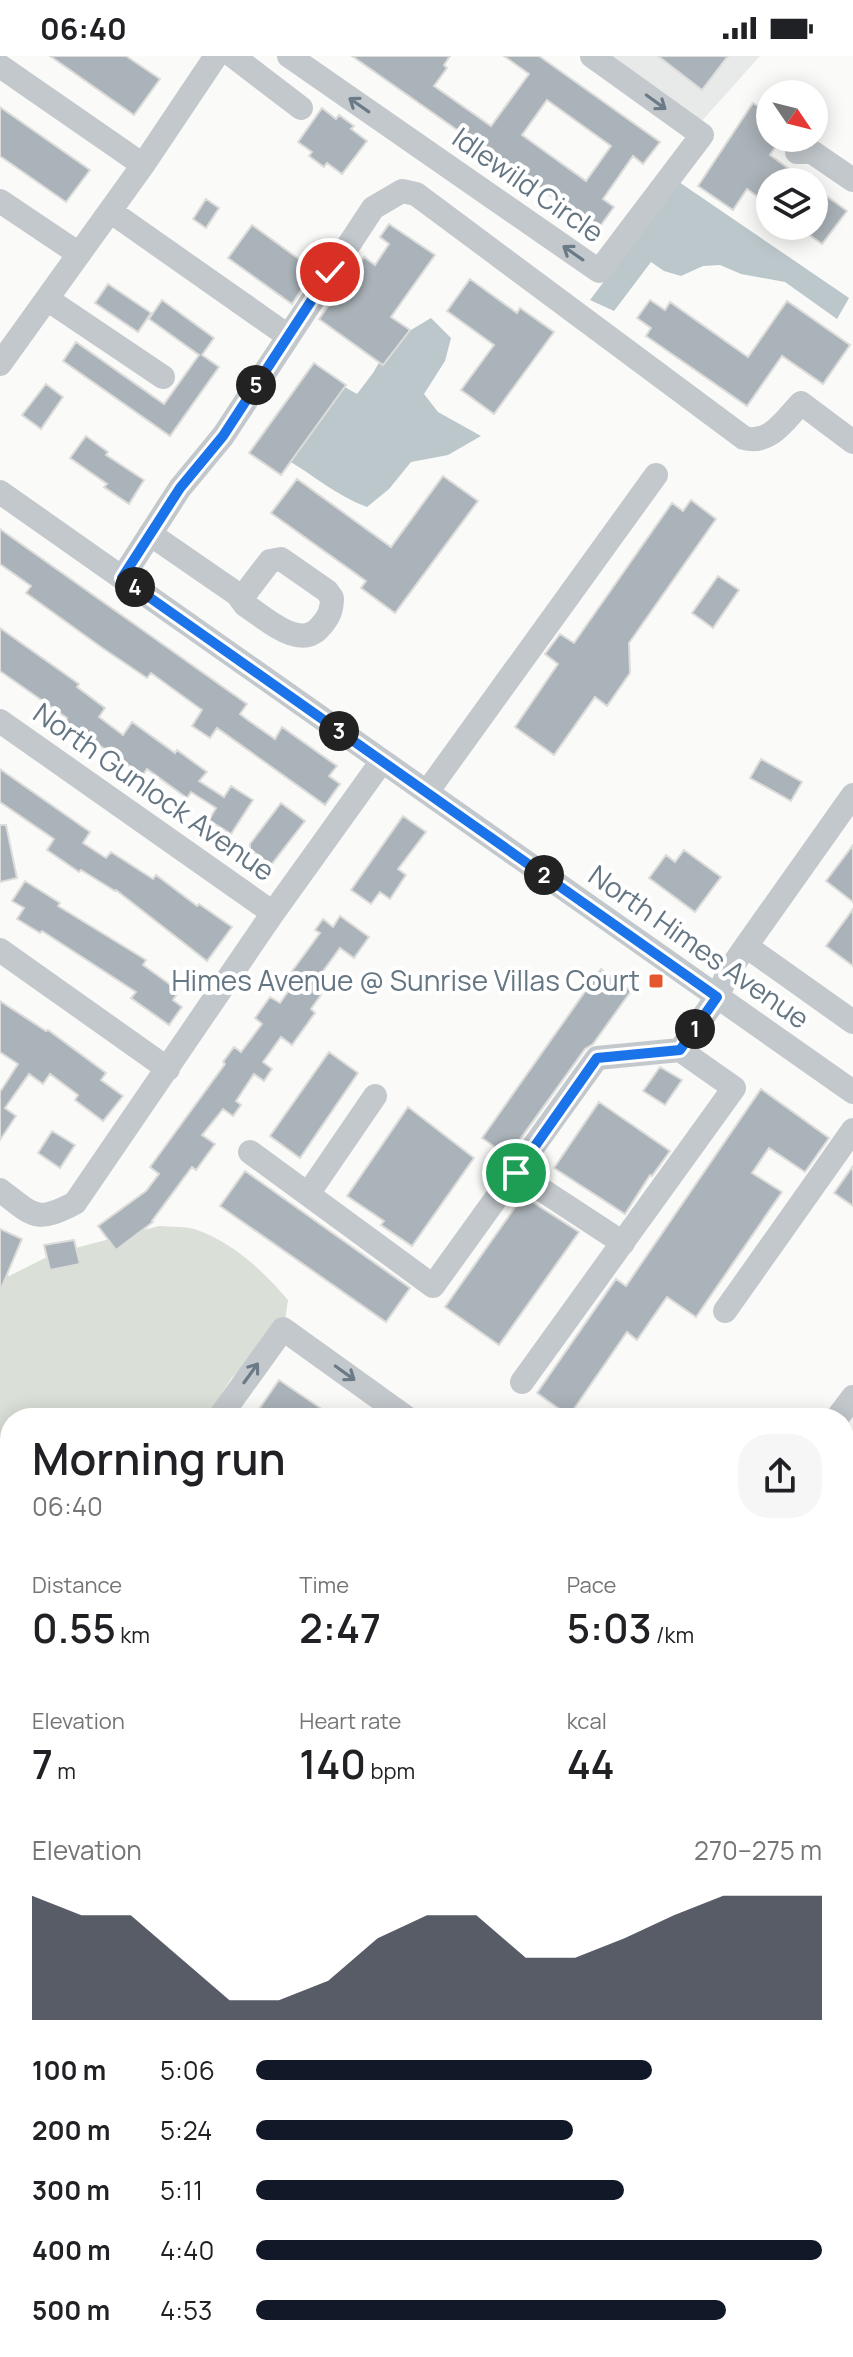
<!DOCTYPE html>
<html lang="en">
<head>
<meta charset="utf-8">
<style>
  :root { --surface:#fff; --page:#f6f6f6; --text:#202124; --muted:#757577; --accent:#111827 }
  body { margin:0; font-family:Manrope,sans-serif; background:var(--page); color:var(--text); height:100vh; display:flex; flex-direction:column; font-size:30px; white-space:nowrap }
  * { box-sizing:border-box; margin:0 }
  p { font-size:26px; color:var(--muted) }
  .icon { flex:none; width:44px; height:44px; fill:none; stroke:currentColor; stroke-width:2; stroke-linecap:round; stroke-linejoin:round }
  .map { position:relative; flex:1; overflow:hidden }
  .side { position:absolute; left:0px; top:1352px; width:854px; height:950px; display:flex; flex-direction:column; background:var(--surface); border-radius:32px 32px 0 0; box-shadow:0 4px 20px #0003 }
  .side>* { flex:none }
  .needle { width:52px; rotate:125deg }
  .controls { position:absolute; left:756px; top:24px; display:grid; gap:16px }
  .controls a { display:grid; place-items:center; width:72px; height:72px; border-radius:50%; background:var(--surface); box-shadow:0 4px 20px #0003; font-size:40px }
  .pin { position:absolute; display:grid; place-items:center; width:68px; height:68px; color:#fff; margin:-34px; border:4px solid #fff; border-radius:50%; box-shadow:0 2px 8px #0007 }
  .km { position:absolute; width:40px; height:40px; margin:-20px; border-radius:50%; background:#222; color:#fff; font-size:22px; line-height:40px; text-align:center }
  .round { display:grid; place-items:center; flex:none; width:84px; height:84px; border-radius:32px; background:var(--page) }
  .headline { display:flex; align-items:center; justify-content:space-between; height:136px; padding:0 32px }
  h1 { font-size:44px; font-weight:600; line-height:60px }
  .metrics { display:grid; grid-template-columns:repeat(3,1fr); gap:12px; height:136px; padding:8px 32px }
  .metrics div { display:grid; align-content:center }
  .metrics b { font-size:40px; font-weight:600 }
  .metrics small { font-size:22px; font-weight:400 }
  .metrics p { font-size:22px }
  .chart { height:224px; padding:16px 32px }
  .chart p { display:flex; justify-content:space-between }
  .chart svg { width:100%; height:144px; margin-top:8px; fill:var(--accent); opacity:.7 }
  ul { padding:0 32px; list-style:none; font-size:26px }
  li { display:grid; grid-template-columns:128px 96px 1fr; align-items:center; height:60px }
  li i { height:20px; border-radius:10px; background:var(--accent) }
  .status { display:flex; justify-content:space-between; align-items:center; height:56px; padding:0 40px; background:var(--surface); direction:ltr }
  .status svg { height:22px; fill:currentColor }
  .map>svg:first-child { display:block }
  .built { fill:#e8e9e9 }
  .green { fill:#dadfd7 }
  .water { fill:#bbc7cb }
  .building { fill:#aab3b9; stroke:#dcdcda; stroke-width:2; fill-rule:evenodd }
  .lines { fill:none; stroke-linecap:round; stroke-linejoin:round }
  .major-casing { stroke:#b5babe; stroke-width:32 }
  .minor { stroke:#c3c8cc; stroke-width:24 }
  .major { stroke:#fff; stroke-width:30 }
  .oneway { stroke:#6a7a87 }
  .route-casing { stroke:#fff; stroke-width:16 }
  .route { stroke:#1a73e8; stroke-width:10 }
  .poi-dot { fill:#e4572e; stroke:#fff; stroke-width:3 }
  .labels { text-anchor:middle; stroke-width:8; stroke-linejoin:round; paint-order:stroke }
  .street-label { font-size:28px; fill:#657683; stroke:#fff }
  .poi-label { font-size:28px; fill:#657683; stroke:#fff; text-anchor:end }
</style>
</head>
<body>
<div class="status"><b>06:40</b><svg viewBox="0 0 49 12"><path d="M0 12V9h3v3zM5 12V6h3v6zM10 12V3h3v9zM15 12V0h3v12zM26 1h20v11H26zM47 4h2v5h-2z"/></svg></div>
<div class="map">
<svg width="853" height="2301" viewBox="0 0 853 2301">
  <rect width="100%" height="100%" fill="#fafaf8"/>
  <path class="built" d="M607,0h153l-60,67z
    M853,1681v572l-9,-6v-553z"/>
  <path class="green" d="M159,1170c12,1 27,0 38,4 38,14 66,41 91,70l-3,20 -5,-3 -32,44 -17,18 -24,39h-197v275l-9,13 9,6v242l-10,10v-688h9l44,-22z
    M853,2090v97l-9,-6v-79z
    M0,2142l10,7v143h203l13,9h-226z"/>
  <path class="water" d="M679,126l170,116 -12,21 -52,-37 -44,-8 -21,-9 -17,1 -22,10 -17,-5 -13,-9 -37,49 -24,-11z
    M431,262l20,20 -6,23 -21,33 14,18 43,24 -33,19 -37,7 -22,27 -22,18c-30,-11 -55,-33 -83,-49l52,-76 21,12 16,-21 18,-31z"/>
  <path class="building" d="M50,0h76l34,23 -26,36z
    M352,0h98l-6,9 3,3 -13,18 57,40 38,-52 -25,-18h35l121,86 -17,22 -10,-8 -30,43 11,8 -16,22zM547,44l64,46 -25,35 -64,-46z
    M658,0h70l-26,34z
    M753,47l17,11v24h11l-11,17 37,27h-37v24l-23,-17 -14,21 -35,-24z
    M0,51l90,63 -24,32 -66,-46z
    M322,52l14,11 3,-4 15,11 -3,3 16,12 -25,33 -15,-11 -3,4 -15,-11 3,-4 -14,-10z
    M814,131l33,24 -25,33 -25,-18h17z
    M206,143l13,9 -13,20 -13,-9z
    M389,168l46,31 -44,62 19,13 -27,35 -64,-46 45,-62 11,8 14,-21 -9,-7z
    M252,169l62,45 -22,34 -64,-46z
    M470,223l47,34 3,-5 34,24 -60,82 -33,-24 33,-45 -47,-34z
    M108,228l43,29 -13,19 -43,-29z
    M162,244l52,38 -12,17 17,12 -49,69 -107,-75 13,-19 88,62 35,-49 -50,-36z
    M650,244l15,10 5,-8 78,55 39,-56 63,44 -27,39 -41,-28 -35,50 -101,-70 5,-8 -14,-10z
    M314,307l32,22 -65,90 -32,-22z
    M46,328l17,13 -22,32 -19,-14z
    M86,380l22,16 -2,3 38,25 -15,24 -25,-17 3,-3 -37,-26z
    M443,420l35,25 -83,112 -34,-25 5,-7 -95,-68 26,-34 94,68z
    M691,444l25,19 -87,124 1,30 -23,33 -12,-9 -41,58 -39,-28 43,-63 -13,-10 15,-20 14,9 98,-140 11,8z
    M0,473l247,175 -7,10 9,7 26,18 7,-12 55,39 -8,10 11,8 -15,21 -108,-77 -7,10 -18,-12 10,-16 -51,-37 -4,5 -46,-31 -75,-54 5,-7 -31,-22z
    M718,520l21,14 -26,38 -21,-15z
    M0,572l79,56 -2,3 28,21 -6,9 24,18 9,-13 43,31 2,-3 30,22 -8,9 25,16 7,-11 22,14 -22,34 -22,-14 7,-12 -25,-16 -4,6 -40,-29 -4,6 -78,-53 2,-4 -67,-47z
    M761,703l41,23 -11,19 -41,-23z
    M0,713l90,63 -7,11 23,15 5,-6 42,27 3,-4 41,31 2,-2 33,23 -25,34 -91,-71 -1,1 -34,-21 -2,2 -32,-22 7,-11 -54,-37z
    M281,747l24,18 -34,44 -21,-16v-5z
    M403,760l23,16 -28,37 8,6 -16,24 -10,-7 -9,12 -20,-14z
    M0,769h6l11,53 -17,4z
    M853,789v57l-27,-21z
    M684,794l37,27 -26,35 -46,-34 17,-23 9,7z
    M25,825l35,22 -2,3 88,54 -3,5 36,26 -6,9 9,7 -13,18 -38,-27 5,-6 -94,-61 -2,2 -23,-14 7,-11 -12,-7z
    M853,853v57l-27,-20z
    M340,860l29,21 -15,21 -14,-10 -22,30 10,7 -17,24 4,4 -23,32 -11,-8 -18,25 9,7 -8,12 -10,-7 -18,27 5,4 -8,11 -10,-7 -21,26 13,9 -19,26 -4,-3 -40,54 1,1 -37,28 -18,-24 48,-35 13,-17 -9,-7 75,-103 -2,-2 11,-15 7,5 21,-28 -7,-6 15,-21 10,6 17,-24 -7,-5 30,-41 -5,-3 8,-11 10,8z
    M601,913l30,22 -38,53 -8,5 -77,107 -26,-18z
    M0,945l46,30 2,-1 58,43 -5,7 22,16 -20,25 -28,-21 3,-5 -28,-21 -7,10 -14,-10 -24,34 11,8 -16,24v-48l18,-28 -18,-12z
    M329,996l29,21 -58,85 -30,-22z
    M660,1011l22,13 -17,25 -22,-14z
    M761,1033l68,49 -24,34 -36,-24 -17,25 30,19 -86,125 -29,-20 -30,43 -10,-8 -58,84 -32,-23 79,-114 10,7z
    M599,1046l71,49 -18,25 -2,-1 -25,39 -71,-46z
    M408,1051l66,51 -62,88 -31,-21 3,-4 -37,-25z
    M52,1075l23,14 -15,23 -22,-15z
    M853,1110v40l-19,-13z
    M245,1115l165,117 -24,34 -166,-116z
    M523,1140l56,36 -80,113 -54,-38z
    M0,1173l22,10 -22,52z
    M74,1184l6,24 -30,6 -6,-25z
    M279,1324l56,38h-82z"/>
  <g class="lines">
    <defs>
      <path id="major" d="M844,1649l9,-13
        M381,2301l6,-9"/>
    </defs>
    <use href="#major" class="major-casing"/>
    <path class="minor" d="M233,0l68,52
      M289,0l310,215 103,-136 -110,-79
      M0,10l143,99
      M797,96h15l41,28
      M0,145l79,53
      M110,155l178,125
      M47,243l116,78
      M0,308l143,-199 73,-109
      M0,436l853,600
      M150,478l87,60 8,11c21,13 55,47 76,21 8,-9 11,-16 11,-28l-5,-7 -46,-32 -11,2 -29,38
      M122,522l58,-90 43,-52 150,-228 29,-17 14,3 328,244c26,7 41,-18 57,-35l52,39
      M0,665l273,192
      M427,736l229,-317
      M746,890l107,76
      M0,894l168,119
      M680,994l37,-53 13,-28 16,-23 107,-151
      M250,1096l183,134 164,-228 83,-8 54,38 -212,294
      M516,1117l107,70
      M0,1134c33,25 35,34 75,13l198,-290 109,-152
      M308,1138l67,-98
      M725,1255l128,-181
      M219,1362l64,-89 124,89
      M837,1362l16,-21
      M0,2027l10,7
      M0,2114l10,7
      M248,2292l12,9
      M663,2301l6,-9"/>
    <use href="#major" class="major"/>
  </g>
  <defs><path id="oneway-shaft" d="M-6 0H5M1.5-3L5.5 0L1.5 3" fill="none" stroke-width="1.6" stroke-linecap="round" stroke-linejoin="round" transform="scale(2)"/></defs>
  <g class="oneway">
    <use href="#oneway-shaft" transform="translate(656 46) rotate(36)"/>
    <use href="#oneway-shaft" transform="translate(359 49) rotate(-145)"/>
    <use href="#oneway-shaft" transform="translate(573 197) rotate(-145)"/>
    <use href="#oneway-shaft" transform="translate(251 1317) rotate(-54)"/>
    <use href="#oneway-shaft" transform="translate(345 1317) rotate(36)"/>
  </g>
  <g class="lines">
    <defs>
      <path id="route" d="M330,216l-107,164 -43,52 -58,90 595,419 -37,53 -83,8 -81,115"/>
    </defs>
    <use href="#route" class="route-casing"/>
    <use href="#route" class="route"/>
  </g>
  <rect class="poi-dot" x="648" y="917" width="16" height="16" rx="4"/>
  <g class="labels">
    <g class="street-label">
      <text transform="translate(528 129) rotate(35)" y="10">Idlewild Circle</text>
      <text transform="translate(154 736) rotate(35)" y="10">North Gunlock Avenue</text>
      <text transform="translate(699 891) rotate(35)" y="10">North Himes Avenue</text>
    </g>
    <g class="poi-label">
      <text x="640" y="935">Himes Avenue @ Sunrise Villas Court</text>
    </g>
  </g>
</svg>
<div class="controls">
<a><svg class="needle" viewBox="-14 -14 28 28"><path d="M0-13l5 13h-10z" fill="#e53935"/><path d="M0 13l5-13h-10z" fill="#757577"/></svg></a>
<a><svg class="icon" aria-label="layers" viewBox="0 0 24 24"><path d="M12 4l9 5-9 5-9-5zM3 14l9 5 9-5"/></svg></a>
</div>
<div class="pin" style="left:516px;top:1117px;background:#1e9e55"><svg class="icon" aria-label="arrive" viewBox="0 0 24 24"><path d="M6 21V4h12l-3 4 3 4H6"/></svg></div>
<div class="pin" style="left:330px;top:216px;background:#d93025"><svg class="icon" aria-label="check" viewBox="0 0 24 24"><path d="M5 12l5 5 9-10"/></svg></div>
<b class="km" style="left:695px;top:973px">1</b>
<b class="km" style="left:544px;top:819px">2</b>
<b class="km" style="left:339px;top:675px">3</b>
<b class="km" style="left:135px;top:531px">4</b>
<b class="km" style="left:256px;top:329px">5</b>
<section class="side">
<div class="headline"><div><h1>Morning run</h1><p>06:40</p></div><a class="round"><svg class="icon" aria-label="share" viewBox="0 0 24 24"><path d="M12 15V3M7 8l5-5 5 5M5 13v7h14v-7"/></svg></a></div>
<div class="metrics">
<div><p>Distance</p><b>0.55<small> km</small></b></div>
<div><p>Time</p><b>2:47</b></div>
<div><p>Pace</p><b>5:03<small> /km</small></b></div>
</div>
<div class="metrics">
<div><p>Elevation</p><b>7<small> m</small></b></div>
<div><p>Heart rate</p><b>140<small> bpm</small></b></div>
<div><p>kcal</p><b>44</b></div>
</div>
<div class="chart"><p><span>Elevation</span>270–275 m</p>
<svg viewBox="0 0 160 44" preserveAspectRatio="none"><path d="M0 44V6L10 12L20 12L30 25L40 38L50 38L60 32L70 19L80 12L90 12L100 25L110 25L120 19L130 12L140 6L150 6L160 6V44z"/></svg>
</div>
<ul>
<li><b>100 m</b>5:06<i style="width:70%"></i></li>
<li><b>200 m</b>5:24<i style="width:56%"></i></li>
<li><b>300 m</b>5:11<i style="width:65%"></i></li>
<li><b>400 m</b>4:40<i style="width:100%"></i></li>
<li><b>500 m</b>4:53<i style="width:83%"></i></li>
</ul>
</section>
</div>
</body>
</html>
